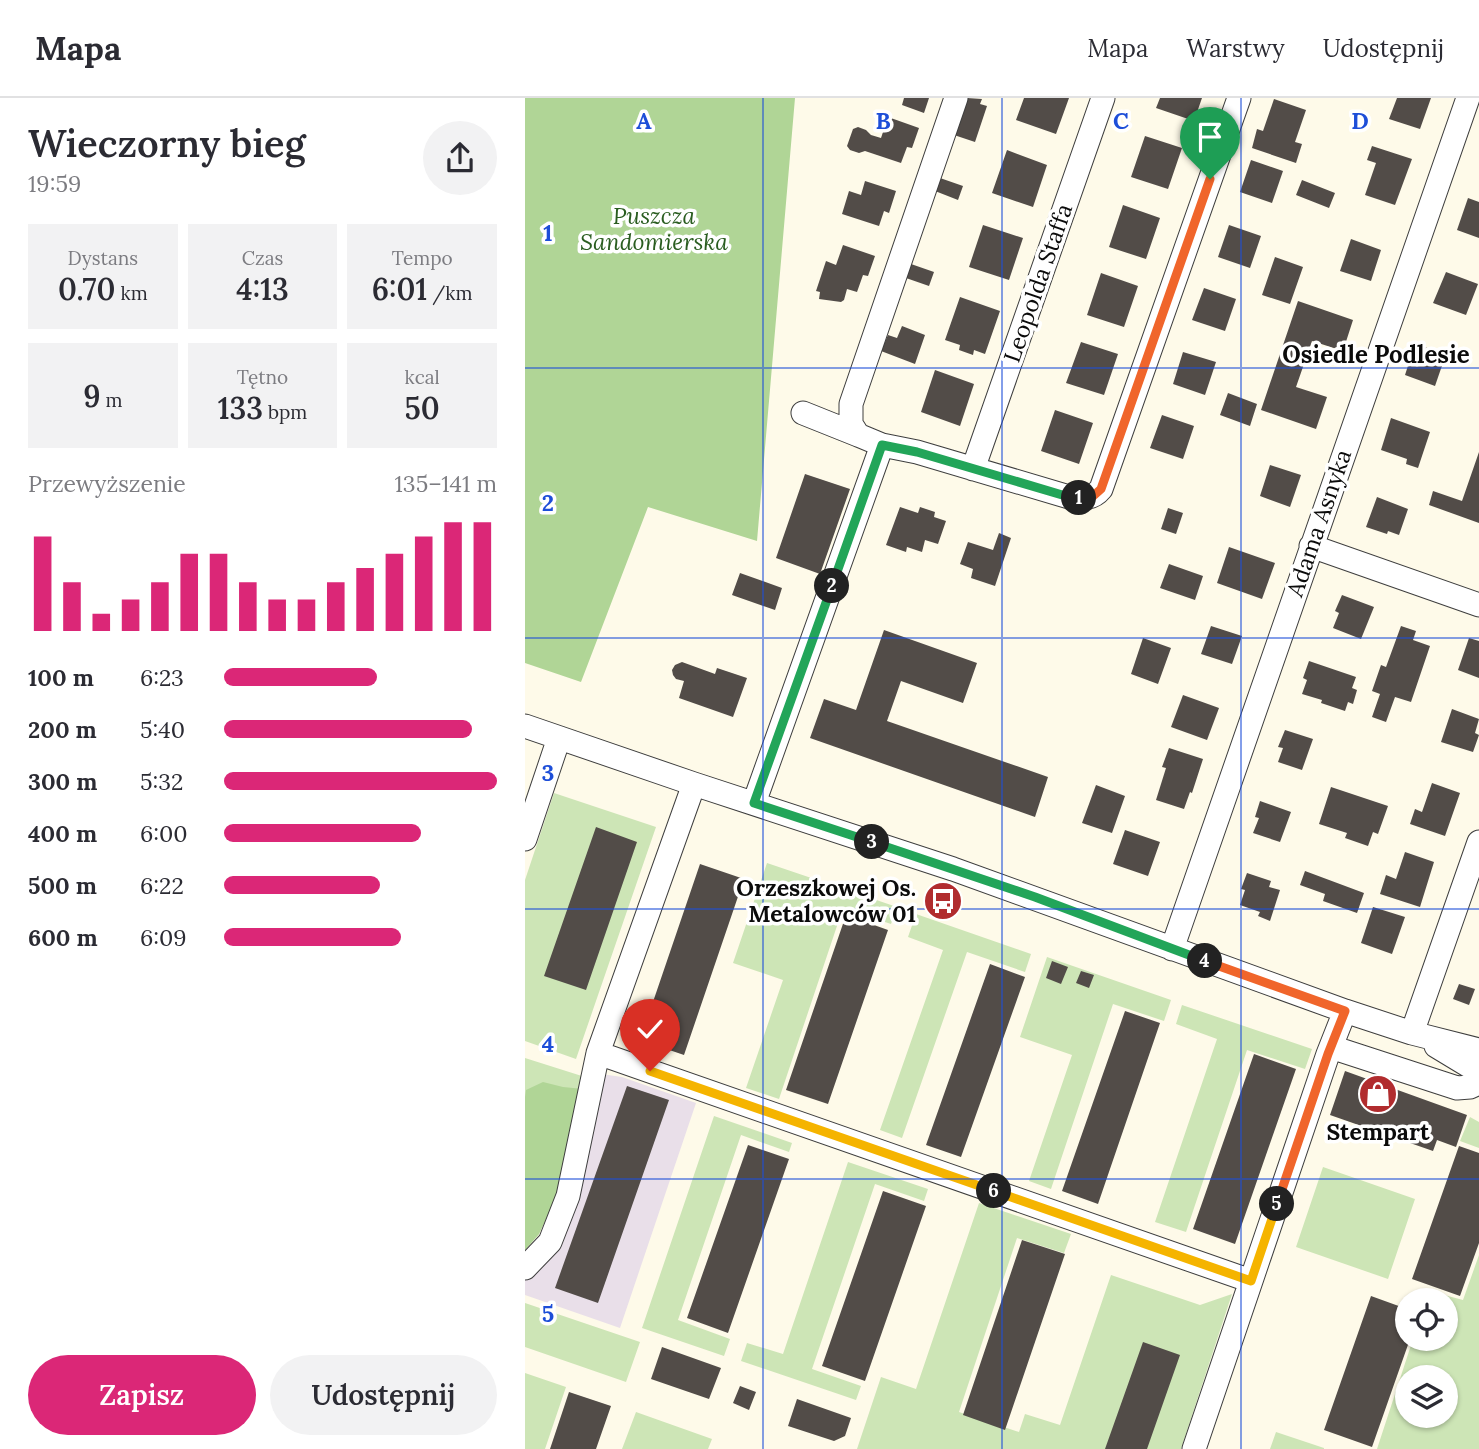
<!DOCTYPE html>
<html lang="pl">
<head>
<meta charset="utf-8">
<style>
  :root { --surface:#fff; --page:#f2f2f3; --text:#2b2b33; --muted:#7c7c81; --line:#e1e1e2; --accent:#db2777 }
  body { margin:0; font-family:Lora,serif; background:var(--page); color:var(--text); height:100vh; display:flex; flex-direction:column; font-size:26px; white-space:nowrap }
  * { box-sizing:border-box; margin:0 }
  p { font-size:23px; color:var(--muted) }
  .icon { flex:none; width:38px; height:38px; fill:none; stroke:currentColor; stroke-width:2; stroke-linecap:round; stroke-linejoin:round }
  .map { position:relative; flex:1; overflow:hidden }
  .drawer { display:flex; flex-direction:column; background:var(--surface); width:525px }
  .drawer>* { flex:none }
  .controls { position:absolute; left:870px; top:1190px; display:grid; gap:14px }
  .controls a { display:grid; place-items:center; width:63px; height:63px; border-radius:50%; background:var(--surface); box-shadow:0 2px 5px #0004; font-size:35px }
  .pin { position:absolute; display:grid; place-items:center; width:60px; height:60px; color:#fff; margin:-72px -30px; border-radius:50% 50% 50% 0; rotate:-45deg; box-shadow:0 0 7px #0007 }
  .pin .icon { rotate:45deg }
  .km { position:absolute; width:35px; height:35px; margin:-18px; border-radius:50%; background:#222; color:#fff; font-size:19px; line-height:35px; text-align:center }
  .round { display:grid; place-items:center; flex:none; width:74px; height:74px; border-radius:37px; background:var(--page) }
  .summary { display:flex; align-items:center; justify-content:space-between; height:119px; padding:0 28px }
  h1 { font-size:38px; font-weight:600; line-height:52px }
  .figures { display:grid; grid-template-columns:repeat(3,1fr); gap:10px; height:119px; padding:7px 28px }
  .figures div { display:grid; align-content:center; border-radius:0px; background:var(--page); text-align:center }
  .figures b { font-size:30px; font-weight:600 }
  .figures small { font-size:19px; font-weight:400 }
  .figures p { font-size:19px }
  .chart { height:196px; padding:14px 28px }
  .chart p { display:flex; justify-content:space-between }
  .chart svg { width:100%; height:126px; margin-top:7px; stroke:var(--accent); stroke-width:6 }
  .primary-button { display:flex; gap:14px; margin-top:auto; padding:14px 28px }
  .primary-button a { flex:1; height:80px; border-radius:42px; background:var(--accent); color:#fff; font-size:28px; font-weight:600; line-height:80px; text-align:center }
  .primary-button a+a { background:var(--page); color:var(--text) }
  ul { padding:0 28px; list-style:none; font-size:23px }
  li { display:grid; grid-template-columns:112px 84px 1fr; align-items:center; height:52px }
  li i { height:18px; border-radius:9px; background:var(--accent) }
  header { display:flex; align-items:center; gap:42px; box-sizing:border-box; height:98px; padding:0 35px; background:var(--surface); border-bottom:2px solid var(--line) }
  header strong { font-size:33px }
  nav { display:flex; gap:38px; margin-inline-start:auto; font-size:24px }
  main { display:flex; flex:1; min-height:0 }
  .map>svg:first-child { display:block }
  .industrial { fill:#e9dfe9 }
  .green { fill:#cde5b6; fill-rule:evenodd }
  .forest { fill:#b0d596 }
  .building { fill:#524c48 }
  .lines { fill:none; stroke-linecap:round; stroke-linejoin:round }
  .minor-casing { stroke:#3e3e3e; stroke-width:25 }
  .minor { stroke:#fff; stroke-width:23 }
  .split-1-casing { stroke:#fff; stroke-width:14 }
  .split-2-casing { stroke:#fff; stroke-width:14 }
  .split-3-casing { stroke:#fff; stroke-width:14 }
  .split-4-casing { stroke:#fff; stroke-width:14 }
  .split-5-casing { stroke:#fff; stroke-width:14 }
  .split-6-casing { stroke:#fff; stroke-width:14 }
  .split-7-casing { stroke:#fff; stroke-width:14 }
  .split-1 { stroke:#f0652b; stroke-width:9 }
  .split-2 { stroke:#22a559; stroke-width:9 }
  .split-3 { stroke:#22a559; stroke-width:9 }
  .split-4 { stroke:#22a559; stroke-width:9 }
  .split-5 { stroke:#f0652b; stroke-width:9 }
  .split-6 { stroke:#f5b400; stroke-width:9 }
  .split-7 { stroke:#f5b400; stroke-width:9 }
  .grid { fill:none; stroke:#1d4ed8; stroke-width:2; stroke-opacity:0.55 }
  .labels { text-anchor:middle; stroke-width:7; stroke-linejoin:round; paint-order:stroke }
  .park-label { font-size:23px; font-style:italic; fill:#2a5d20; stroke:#fff }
  .street-label { font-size:23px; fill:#0b0b0b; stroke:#fff }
  .poi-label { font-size:23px; font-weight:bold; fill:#0b0b0b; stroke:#fff; text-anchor:end }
  .neighbourhood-label { font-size:24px; font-weight:bold; fill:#0b0b0b; stroke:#fff }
  .grid-label { font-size:23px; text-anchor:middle; font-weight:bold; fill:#1d4ed8; stroke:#fff; stroke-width:7; stroke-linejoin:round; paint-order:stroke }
</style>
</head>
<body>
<header>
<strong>Mapa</strong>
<nav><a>Mapa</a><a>Warstwy</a><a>Udostępnij</a></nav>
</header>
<main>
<section class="drawer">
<div class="summary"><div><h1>Wieczorny bieg</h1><p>19:59</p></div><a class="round"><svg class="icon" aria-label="share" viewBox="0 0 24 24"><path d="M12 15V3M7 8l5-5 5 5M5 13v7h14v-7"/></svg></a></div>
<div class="figures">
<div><p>Dystans</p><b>0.70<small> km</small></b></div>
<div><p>Czas</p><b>4:13</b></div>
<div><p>Tempo</p><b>6:01<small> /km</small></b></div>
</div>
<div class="figures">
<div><b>9<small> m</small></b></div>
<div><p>Tętno</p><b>133<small> bpm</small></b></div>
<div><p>kcal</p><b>50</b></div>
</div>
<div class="chart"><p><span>Przewyższenie</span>135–141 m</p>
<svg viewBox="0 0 160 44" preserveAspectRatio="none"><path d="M5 44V11M15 44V27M25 44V38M35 44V33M45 44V27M55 44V17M65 44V17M75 44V27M85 44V33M95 44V33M105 44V27M115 44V22M125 44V17M135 44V11M145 44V6M155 44V6"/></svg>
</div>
<ul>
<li><b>100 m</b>6:23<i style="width:56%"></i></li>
<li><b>200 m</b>5:40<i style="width:91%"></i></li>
<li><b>300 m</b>5:32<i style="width:100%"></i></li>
<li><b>400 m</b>6:00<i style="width:72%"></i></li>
<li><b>500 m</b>6:22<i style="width:57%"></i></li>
<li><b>600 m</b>6:09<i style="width:65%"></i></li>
</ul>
<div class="primary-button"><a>Zapisz</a><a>Udostępnij</a></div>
</section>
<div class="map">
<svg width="954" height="1351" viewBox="0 0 954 1351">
  <rect width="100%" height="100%" fill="#fefae9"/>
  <path class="industrial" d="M69,975l28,4 74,26 -76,225 -95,-33v-27l25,-26z"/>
  <path class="green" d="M29,695l102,34 -80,232 -51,-18v-161z
    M242,765l130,44 -6,17 -48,-16 -64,191 -33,-11 37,-108 -50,-17z
    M391,816l115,40 -6,18 -58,-20 -65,186 -22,-8 63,-180 -35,-13z
    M522,859l124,43 -7,21 -51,-17 -62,185 -22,-8 43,-126 -52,-18z
    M657,907l130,44 -7,20 -58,-19 -61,182 -31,-10 62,-183 -41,-15z
    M0,960l60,19 -46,157 -14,16z
    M189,1018l78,27 -3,9 -48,-17 -63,185 52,19 -6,17 -82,-28z
    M945,1019l9,5v26l-19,-7z
    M323,1064l80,27 -4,12 -49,-17 -63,185 49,17 -5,14 -115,-39 6,-18 36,11z
    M798,1069l92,32 -27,80 -92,-32z
    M454,1105l92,31 -7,19 -47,-15 -58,174 60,20 6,-18 35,11 51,-150 89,30 32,-11 -51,155h-324l24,-72 35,12z
    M954,1157v194h-102l36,-110h32v-39h-19l3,-9 34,9zM882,1279h38v39h-38z
    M0,1205l115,39 -14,40 -101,-35z
    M0,1275l41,14 -21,62h-20z
    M111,1314l76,27 -4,10h-86z
    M751,1334l48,16v1h-54z"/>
  <path class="forest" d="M0,0h270l-38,443 -109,-34 -67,175 -56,-19z
    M18,984l20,5 20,2 -27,109 -17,36 -14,16v-153l1,-7z"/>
  <path class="building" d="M379,0h25l-5,15 -22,-8z
    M442,0l15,1 -2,5 7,2 -12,36 -21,-7z
    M499,0h45l-13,36 -40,-14z
    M635,0h42l-8,23 -38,-13z
    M872,0h34l-11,31 -31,-10z
    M749,1l32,11 -11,32 7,2 -6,19 -44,-15 5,-19 6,2z
    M363,19l31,11 -7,20 -5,-1 -6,16 -36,-12 -6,2 -9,-3 -3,-4 6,-17 5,-2 8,3 5,5 10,3z
    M620,38l37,12 -14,41 -37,-12z
    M847,48l40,13 -17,46 -30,-10 11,-32 -9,-3z
    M482,52l40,15 -14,42 -41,-14z
    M726,62l32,11 -11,32 -32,-11z
    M415,80l23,8 -5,14 -23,-9z
    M777,82l33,13 -6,15 -33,-13z
    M340,83l31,10 -7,22 -5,-2 -5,15 -37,-12 7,-23 12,4z
    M943,100l11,4v36l-22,-8z
    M598,107l37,13 -14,41 -37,-12z
    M458,127l40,13 -14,42 -40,-13z
    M704,127l32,11 -11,32 -32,-11z
    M826,141l30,11 -10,31 -31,-10z
    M318,147l32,11 -7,20 -5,-1 -6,17 -10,-3 -3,11 -3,2 -22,-3 1,-7 -4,-1 10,-30 10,4z
    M750,159l28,10 -13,37 -28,-9z
    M386,166l23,8 -5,14 -23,-8z
    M921,174l32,12 -12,31 -33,-12z
    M576,175l37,13 -14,41 -37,-12z
    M679,190l32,11 -11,32 -33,-11z
    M435,199l40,14 -15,43 -11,-4 -1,5 -14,-5 1,-5 -15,-5z
    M773,203l55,19 -10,31 -31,-10 -16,46 31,10 -11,32 -55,-19z
    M377,228l23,9 -10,29 -34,-13 7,-16 9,3z
    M556,244l37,12 -14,41 -38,-12z
    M890,246l31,10 -11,32 -30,-11z
    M658,254l33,10 -11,33 -32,-11z
    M410,272l39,14 -14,42 -39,-14z
    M703,295l29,11 -7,22 -30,-11z
    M530,312l38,13 -14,41 -38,-13z
    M637,317l32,11 -11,33 -33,-11z
    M866,320l39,14 -12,36 -12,-4 1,-5 -26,-9z
    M954,354v71l-50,-18 4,-14 29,10z
    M745,367l31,10 -11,32 -30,-11z
    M280,376l45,15 -30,85 -44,-16z
    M852,399l31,12 -9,26 -11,-4 -1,3 -21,-7z
    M375,409l18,6 2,-6 15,5 -1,5 12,4 -8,23 -13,-4 -3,12 -15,-5 -1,5 -20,-7z
    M643,410l15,5 -7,21 -15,-5z
    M474,435l12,5 -16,48 -24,-8 2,-9 -13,-5 8,-22 25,8z
    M704,449l46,16 -13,36 -45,-16z
    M644,466l34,12 -8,24 -35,-12z
    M215,475l42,15 -7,22 -43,-15z
    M817,497l32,12 -13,32 -28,-11 6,-15 -4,-2z
    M686,528l31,10 -10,28 -31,-10z
    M876,528l15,5 -3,9 17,6 -19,56 -16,-5 -9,25 -14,-5 8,-23 -8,-3 9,-26 5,2z
    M359,532l93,33 -14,40 -62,-22 -14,40 161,56 -13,40 -225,-79 14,-39 32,11z
    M618,540l28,10 -13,36 -27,-10z
    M944,540l10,3v37l-21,-8z
    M784,563l47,16 -4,11 5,2 -4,14 -5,-2 -3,9 -24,-8 1,-3 -20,-6 5,-14 -4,-2z
    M157,564l33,12 2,-6 30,10 -14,39 -54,-19 5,-17 -8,-2 -3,-4 -1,-5 3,-5z
    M658,597l36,13 -12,32 -36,-13z
    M927,611l27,10 -4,14 4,2 -6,17 -32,-10z
    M760,632l28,9 -11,31 -24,-8 5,-14 -5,-1z
    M644,650l34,11 -11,34 -2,-1 -6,17 -28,-9 10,-32 -4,-1z
    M907,685l28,10 -15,43 -35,-12 5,-15 7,3z
    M571,687l29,11 -13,37 -30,-10z
    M806,689l57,19 -10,28 -5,-2 -5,14 -23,-8 2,-5 -28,-9z
    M735,703l31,11 -11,30 -27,-9 6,-15 -4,-1z
    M71,729l41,15 -51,148 -42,-14z
    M600,732l35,12 -12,34 -35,-12z
    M880,754l29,10 -14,45 -40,-13 6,-19 10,4z
    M175,766l44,15 -60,176 -44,-15z
    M780,773l59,22 -7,20 -34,-12 2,-7 -25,-9z
    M722,775l24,8 -2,6 11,3 -10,31 -12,-5 2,-4 -20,-7 5,-15 -4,-1z
    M848,809l32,10 -13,37 -31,-11z
    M321,817l42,15 -60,174 -42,-14z
    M527,863l16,6 -7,17 -15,-6z
    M465,866l35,13 -64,180 -35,-12z
    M556,873l13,4 -5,13 -13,-5z
    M934,886l16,5 -6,16 -16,-6z
    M600,913l35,12 -62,181 -36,-13z
    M729,956l42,15 -61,175 -42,-15z
    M820,973l122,44 -11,32 -19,-7 -4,11 -103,-36z
    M102,988l42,14 -71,203 -43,-15z
    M223,1047l41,14 -61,174 -41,-15z
    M934,1048l20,7v90l-19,53 -48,-17z
    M358,1093l43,15 -61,175 -43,-15z
    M497,1142l43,14 -60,176 -42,-15z
    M846,1198l36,13v30h3l-38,108 -48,-17z
    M618,1244l37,13 -33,94h-42z
    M137,1249l59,21 -12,31 -58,-20z
    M215,1288l16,6 -7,18 -16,-7z
    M44,1294l42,14 -15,43h-46z
    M272,1301l54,19 -6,18 -11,5 -46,-15z"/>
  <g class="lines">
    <defs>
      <path id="minor" d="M431,0l-105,306v20l7,11 24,10 35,7 152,45c13,2 24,2 32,-8l138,-391
        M278,315l55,22
        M448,371l130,-371
        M786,448l168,59
        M0,628l169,58 259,85 392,142 67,22 67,17
        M229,705l128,-358
        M0,741l34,-101
        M647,851l296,-851
        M887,935l67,-191
        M911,948l43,26
        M806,949l126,41 13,-1 9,-4
        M73,955l653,228
        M0,1170l25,-26 18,-46 30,-143 96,-269
        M669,1351l134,-395 17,-43"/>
    </defs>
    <use href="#minor" class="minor-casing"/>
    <use href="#minor" class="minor"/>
  </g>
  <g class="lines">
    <defs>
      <path id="split-1" d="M554,400l13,-1 9,-8 109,-310"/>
      <path id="split-2" d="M307,488l50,-141 35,7 152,45 10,1"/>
      <path id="split-3" d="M307,488l-78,217 118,39"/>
      <path id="split-4" d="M347,744l163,55 170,64"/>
      <path id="split-5" d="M680,863l140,50 -17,43 -51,150"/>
      <path id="split-6" d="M469,1093l257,90 26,-77"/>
      <path id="split-7" d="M125,973l344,120"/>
    </defs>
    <use href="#split-1" class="split-1-casing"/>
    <use href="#split-2" class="split-2-casing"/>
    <use href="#split-3" class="split-3-casing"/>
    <use href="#split-4" class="split-4-casing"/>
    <use href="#split-5" class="split-5-casing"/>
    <use href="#split-6" class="split-6-casing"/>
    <use href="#split-7" class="split-7-casing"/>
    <use href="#split-1" class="split-1"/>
    <use href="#split-2" class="split-2"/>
    <use href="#split-3" class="split-3"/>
    <use href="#split-4" class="split-4"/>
    <use href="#split-5" class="split-5"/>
    <use href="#split-6" class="split-6"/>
    <use href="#split-7" class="split-7"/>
  </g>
  <path class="grid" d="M238,0v1351M477,0v1351M716,0v1351M0,270h954M0,540h954M0,811h954M0,1081h954"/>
  <defs>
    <symbol id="bus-disc" viewBox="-11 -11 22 22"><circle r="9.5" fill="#b12c2e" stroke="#fff"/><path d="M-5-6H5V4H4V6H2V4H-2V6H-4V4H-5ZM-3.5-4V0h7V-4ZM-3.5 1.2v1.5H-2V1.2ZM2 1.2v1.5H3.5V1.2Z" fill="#fff"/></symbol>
    <symbol id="shop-disc" viewBox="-11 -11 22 22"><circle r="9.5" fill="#b12c2e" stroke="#fff"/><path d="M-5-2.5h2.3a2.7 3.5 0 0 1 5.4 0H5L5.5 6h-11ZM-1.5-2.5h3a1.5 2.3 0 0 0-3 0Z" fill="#fff"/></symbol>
  </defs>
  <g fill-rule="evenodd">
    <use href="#bus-disc" x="396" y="781" width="44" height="44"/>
    <use href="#shop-disc" x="831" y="974" width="44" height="44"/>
  </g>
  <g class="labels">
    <g class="park-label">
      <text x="129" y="126">Puszcza<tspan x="129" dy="26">Sandomierska</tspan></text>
    </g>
    <g class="street-label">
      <text transform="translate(513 185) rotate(-71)" y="8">Leopolda Staffa</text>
      <text transform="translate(794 425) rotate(-71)" y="8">Adama Asnyka</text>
    </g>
    <g class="poi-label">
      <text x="391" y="798">Orzeszkowej Os.<tspan x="391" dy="26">Metalowców 01</tspan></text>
      <text x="853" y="1042" text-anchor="middle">Stempart</text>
    </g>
    <g class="neighbourhood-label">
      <text x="851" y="265">Osiedle Podlesie</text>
    </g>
  </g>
  <g class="grid-label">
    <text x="119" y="31">A</text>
    <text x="358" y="31">B</text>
    <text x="596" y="31">C</text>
    <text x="835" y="31">D</text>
    <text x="23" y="143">1</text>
    <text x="23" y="413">2</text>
    <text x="23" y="683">3</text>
    <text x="23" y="954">4</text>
    <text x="23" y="1224">5</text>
  </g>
</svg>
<div class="controls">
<a><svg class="icon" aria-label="locate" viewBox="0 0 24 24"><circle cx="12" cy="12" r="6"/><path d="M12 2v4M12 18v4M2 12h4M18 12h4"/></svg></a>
<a><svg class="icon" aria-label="layers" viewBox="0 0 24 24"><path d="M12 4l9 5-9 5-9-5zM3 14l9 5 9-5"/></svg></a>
</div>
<div class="pin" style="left:685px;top:81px;background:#1e9e55"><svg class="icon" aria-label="arrive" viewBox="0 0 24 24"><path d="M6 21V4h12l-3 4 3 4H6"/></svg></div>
<div class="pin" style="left:125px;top:973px;background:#d93025"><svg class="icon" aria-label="check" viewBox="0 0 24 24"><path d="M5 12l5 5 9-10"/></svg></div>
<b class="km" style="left:554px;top:400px">1</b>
<b class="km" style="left:307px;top:488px">2</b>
<b class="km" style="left:347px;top:744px">3</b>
<b class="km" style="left:680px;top:863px">4</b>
<b class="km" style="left:752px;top:1106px">5</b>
<b class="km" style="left:469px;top:1093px">6</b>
</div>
</main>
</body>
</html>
